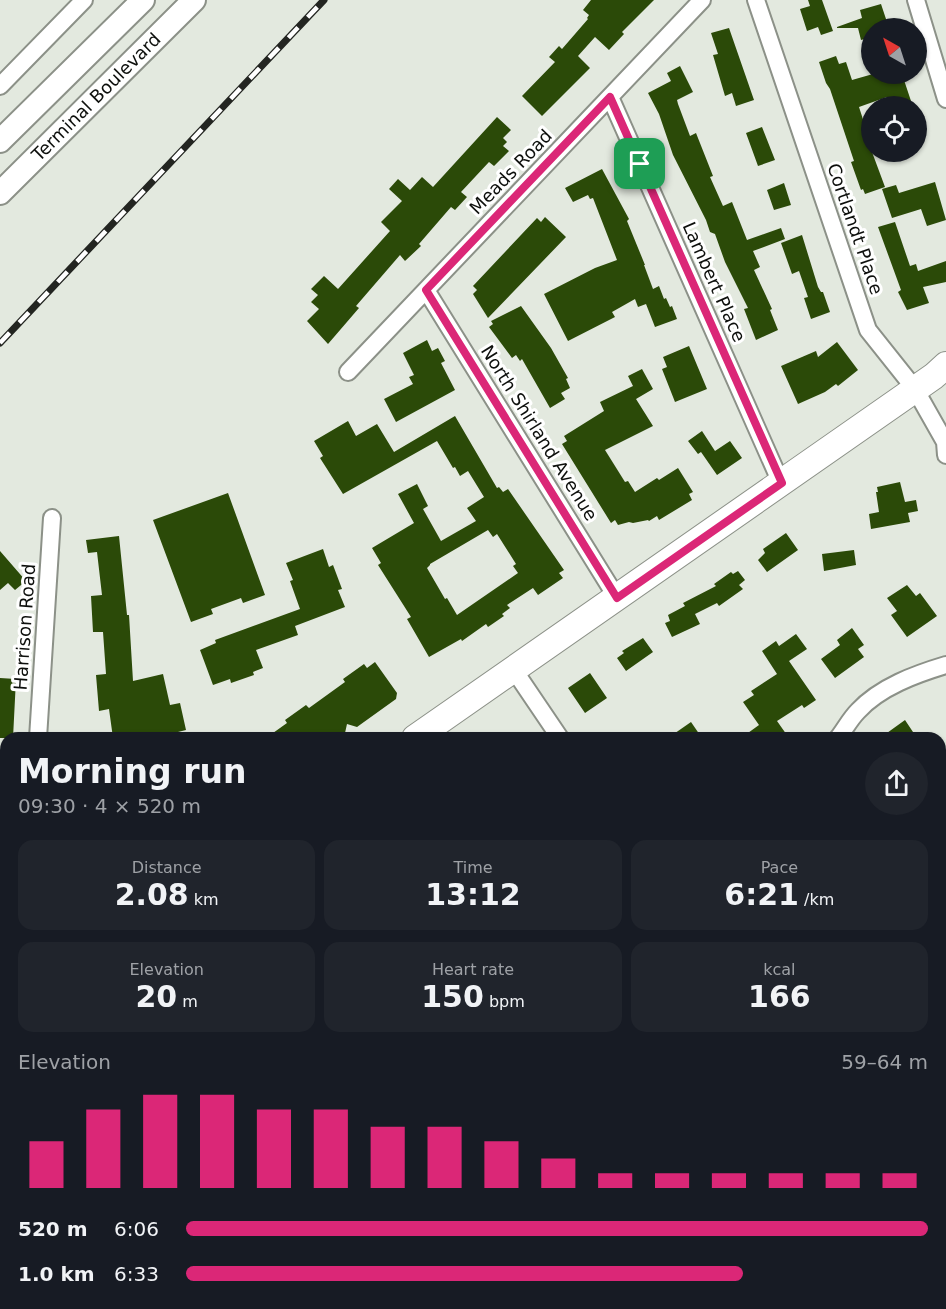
<!DOCTYPE html>
<html lang="en">
<head>
<meta charset="utf-8">
<style>
  :root { --surface:#171b24; --page:#20242c; --text:#f1f3f6; --muted:#9ea1a6; --accent:#db2777 }
  body { margin:0; font-family:"DejaVu Sans",sans-serif; background:var(--page); color:var(--text); height:100vh; display:flex; flex-direction:column; font-size:22px; white-space:nowrap }
  * { box-sizing:border-box; margin:0 }
  p { font-size:20px; color:var(--muted) }
  .icon { flex:none; width:33px; height:33px; fill:none; stroke:currentColor; stroke-width:2; stroke-linecap:round; stroke-linejoin:round }
  .map { position:relative; flex:1; overflow:hidden }
  .side { position:absolute; left:0px; top:732px; width:946px; height:578px; display:flex; flex-direction:column; background:var(--surface); border-radius:18px 18px 0 0; box-shadow:0 2px 4px #0004 }
  .side>* { flex:none }
  .needle { width:39px; rotate:321deg }
  .controls { position:absolute; left:861px; top:18px; display:grid; gap:12px }
  .controls a { display:grid; place-items:center; width:66px; height:66px; border-radius:50%; background:var(--surface); box-shadow:0 2px 4px #0004; font-size:30px }
  .pin { position:absolute; display:grid; place-items:center; width:51px; height:51px; color:#fff; margin:-26px; border-radius:12px; box-shadow:0 3px 9px #0006 }
  .round { display:grid; place-items:center; flex:none; width:63px; height:63px; border-radius:32px; background:var(--page) }
  .overview { display:flex; align-items:center; justify-content:space-between; height:102px; padding:0 18px }
  h1 { font-size:33px; font-weight:800; line-height:45px }
  .stats { display:grid; grid-template-columns:repeat(3,1fr); gap:9px; height:102px; padding:6px 18px }
  .stats div { display:grid; align-content:center; border-radius:15px; background:var(--page); text-align:center }
  .stats b { font-size:30px; font-weight:800 }
  .stats small { font-size:16px; font-weight:400 }
  .stats p { font-size:16px }
  .chart { height:168px; padding:12px 18px }
  .chart p { display:flex; justify-content:space-between }
  .chart svg { width:100%; height:108px; margin-top:6px; stroke:var(--accent); stroke-width:6 }
  ul { padding:0 18px; list-style:none; font-size:20px }
  li { display:grid; grid-template-columns:96px 72px 1fr; align-items:center; height:45px }
  li i { height:15px; border-radius:8px; background:var(--accent) }
  .map>svg:first-child { display:block }
  .building { fill:#2b4a08; fill-rule:evenodd }
  .lines { fill:none; stroke-linecap:round; stroke-linejoin:round }
  .service-casing { stroke:#8c9188; stroke-width:11 }
  .minor-casing { stroke:#8c9188; stroke-width:20 }
  .secondary-casing { stroke:#8c9188; stroke-width:26 }
  .primary-casing { stroke:#8c9188; stroke-width:28 }
  .service { stroke:#fff; stroke-width:8 }
  .minor { stroke:#fff; stroke-width:16 }
  .secondary { stroke:#fff; stroke-width:22 }
  .primary { stroke:#fff; stroke-width:26 }
  .rail-casing { stroke:#232521; stroke-width:7 }
  .rail { stroke:#fff; stroke-width:4.5; stroke-dasharray:14; stroke-linecap:butt }
  .route-casing { stroke:#fff; stroke-width:12 }
  .route { stroke:#db2777; stroke-width:8 }
  .labels { text-anchor:middle; stroke-width:6; stroke-linejoin:round; paint-order:stroke }
  .street-label { font-size:18px; fill:#0d0f0c; stroke:#fff }
</style>
</head>
<body>
<div class="map">
<svg width="946" height="1309" viewBox="0 0 946 1309">
  <rect width="100%" height="100%" fill="#e3e9df"/>
  <path class="building" d="M591,0h63l-32,32 2,2 -15,16 -14,-13 -17,19 12,12 -48,48 -20,-20 33,-34 -6,-5 10,-11 3,3 26,-30 -1,-1 2,-3 -6,-5z
    M808,0h14l11,31 -12,4 -3,-8 -11,4 -7,-22 10,-3z
    M881,4l8,24h-17v9l-11,3 -3,-12h-21v-1l25,-9 -2,-8z
    M729,28l25,72 -18,6 -4,-13 -7,3 -12,-41 5,-1 -7,-21z
    M836,56l3,8 7,-2 6,18 21,-6h29l9,27 -21,5 -3,-9 -28,10 12,37 1,8 13,35 -20,7 -2,-5 -2,1 -10,-28 3,-1 -24,-72 -4,-6 -7,-21z
    M680,66l13,26 -16,8 1,4 12,32 6,-3 17,43 -3,1 13,29 9,-4 15,38 34,-12 4,11 -32,12 7,16 -6,3 18,39 -2,1 8,20 -22,10 -12,-31 4,-1 -23,-46 -10,-28 -5,-2 -4,-12 -33,-65 -14,-41 -11,-21 23,-12 -4,-8z
    M497,117l14,13 -8,8 4,4 -4,4 6,5 -15,15 -5,-4 -28,30 6,5 -12,13 -4,-3 -32,37 2,2 -16,15 -5,-6 -44,51 3,2 -31,36 -21,-23 12,-12 -8,-7 7,-7 -7,-6 13,-13 14,13 52,-58 -9,-9 21,-21 -13,-12 9,-10 12,11 12,-13 11,10z
    M762,127l13,33 -17,6 -12,-33z
    M602,169l27,50 -2,2 18,44h-1l9,24 6,-3 5,13 2,-1 4,9 2,-1 5,13 -22,8 -9,-23 -8,3 -3,-8 -23,13 3,5 -47,24 -24,-47 51,-26 22,-8 -24,-62 -3,1 -2,-4 -15,7 -8,-14z
    M935,182l11,38 -19,6 -6,-17 -29,9 -10,-29 14,-4 3,8z
    M784,183l7,22 -17,5 -7,-20z
    M545,217l21,20 -78,81 -15,-24 4,-4 -4,-4 64,-68 4,4z
    M895,222l15,44 6,-2 2,7 28,-10v21l-23,5 6,16 -22,7 -9,-18 3,-2 -23,-63z
    M802,235l16,52 3,5h2l7,20 -19,7 -7,-21 4,-1 -9,-26 -7,3 -11,-31z
    M521,306l30,42 17,30 -2,1 4,9 -9,5 4,6 -15,9 -28,-49 -2,2 -4,-6 -4,3 -23,-31 4,-3 -2,-3z
    M427,340l5,11 6,-3 7,13 -4,2 14,27 -59,32 -12,-23 29,-15 -4,-7 5,-2 -11,-22z
    M837,342l21,28 -20,16 -2,-2 -11,8 -27,12 -17,-38 35,-15 2,6z
    M689,346l18,43 -32,13 -13,-33 5,-2 -4,-10z
    M642,369l11,20 -17,10 17,27 -48,24 20,32 3,-1 7,11 22,-14 2,2 19,-12 15,24 -4,2 3,6 -33,20 -2,-4 -8,5 -1,-1 -15,3 -4,-1 -11,3 -3,-5 -4,3 -49,-79 5,-3 -3,-5 40,-25 -4,-9 33,-16 -5,-10z
    M455,416l42,72 2,-1 4,5 5,-3 56,81 -5,3 4,5 -25,17 -5,-7 -26,17 3,3 -8,6 2,2 -16,11 -2,-3 -24,17 -1,-2 -32,18 -22,-38 4,-2 -33,-52 3,-2 -9,-15 42,-25 -16,-29 19,-10 11,22 -5,3 18,32 35,-20 -9,-13 17,-11 -16,-26 -8,5 -5,-9 -2,1 -16,-27 -94,53 -23,-36 3,-2 -9,-15 34,-20 8,15 21,-12 17,28zM488,530l5,7 4,-3 19,30 -3,2 5,7 -61,42 -10,-17 -2,1 -18,-31 3,-3v-1z
    M702,431l13,20 15,-10 12,17 -25,17 -16,-23 -3,2 -10,-13z
    M900,482l5,20 11,-2 2,11 -10,2 2,9 -39,7 -2,-15 10,-2 -3,-20h2l-1,-5z
    M228,493l37,102 -22,8 -2,-5 -30,11 2,5 -22,8 -38,-102z
    M786,533l12,17 -31,22 -9,-12 7,-7 -2,-4z
    M119,536l8,79h2l4,66 30,-7 7,31 10,-2 6,27 -8,2 1,6h-66l-4,-29 -10,2 -3,-36 10,-1 -3,-42h-10l-2,-36 11,-1 -5,-43 -9,1 -2,-13z
    M323,549l6,18 4,-2 9,24 -4,1 7,17 -50,19 3,9 -42,15 7,18 -10,4 1,3 -23,8 -1,-4 -17,6 -13,-35 16,-7 -1,-3 85,-31 -10,-28 3,-1 -7,-17z
    M854,550l2,15 -32,6 -2,-17z
    M0,551l26,30 -11,9 -7,-7 -8,7z
    M738,571l7,9 -6,5 4,4 -24,17 -2,-3 -22,11 5,10 -28,13 -7,-14 5,-2 -2,-6 17,-9 -2,-3 33,-17 -2,-2 17,-12 2,2z
    M907,585l9,11 4,-3 17,23 -30,21 -16,-22 6,-4 -10,-13z
    M852,628l12,17 -6,4 6,8 -29,21 -14,-19 19,-14 -3,-5z
    M796,634l11,15 -18,12 27,39 -12,8 -2,-3 -25,16 12,17h-48l18,-13 -16,-23 11,-7 -3,-4 26,-17 -15,-23 14,-10 3,5z
    M643,638l10,14 -27,19 -9,-13 7,-5 -2,-2z
    M375,662l22,31 -1,6 -39,28 -10,-3 -2,9h-4l-7,5h-68l21,-15 -2,-3 21,-15 3,3 36,-26 -2,-3 21,-15 3,4z
    M590,673l17,25 -22,15 -17,-25z
    M0,678l16,1 -3,59h-13z
    M905,720l12,18h-37z
    M691,722l11,16h-34z"/>
  <g class="lines">
    <defs>
      <path id="service" d="M302,1309l2,-5"/>
      <path id="minor" d="M756,0l112,330 47,59 30,53 1,13
        M916,0l30,99
        M0,86l84,-86
        M610,97l171,386
        M426,290l191,308
        M348,372l354,-372
        M514,670l46,68
        M38,738l14,-220
        M838,738c7,-9 12,-19 20,-27 22,-24 58,-37 88,-46
        M940,990l6,-4
        M940,1233l6,4"/>
      <g id="secondary">
        <path d="M0,141l143,-141"/>
        <path id="s1" d="M0,193l194,-193"/>
      </g>
      <path id="primary" d="M415,738l519,-362 12,-11
        M0,1135l6,-27
        M0,1191l6,1
        M0,1217l6,-4
        M375,1304l13,5
        M505,1304l11,5"/>
    </defs>
    <use href="#service" class="service-casing"/>
    <use href="#minor" class="minor-casing"/>
    <use href="#secondary" class="secondary-casing"/>
    <use href="#primary" class="primary-casing"/>
    <use href="#service" class="service"/>
    <use href="#minor" class="minor"/>
    <use href="#secondary" class="secondary"/>
    <use href="#primary" class="primary"/>
    <defs>
      <path id="rail" d="M0,343l324,-343"/>
    </defs>
    <use href="#rail" class="rail-casing"/>
    <use href="#rail" class="rail"/>
  </g>
  <g class="lines">
    <defs>
      <path id="route" d="M610,97l172,386 -165,115 -191,-308z"/>
    </defs>
    <use href="#route" class="route-casing"/>
    <use href="#route" class="route"/>
  </g>
  <g class="labels">
    <g class="street-label">
      <text dy="6" stroke="none"><textPath href="#s1" startOffset="136">Terminal Boulevard</textPath></text>
      <text transform="translate(511 172) rotate(-46)" y="6">Meads Road</text>
      <text transform="translate(855 229) rotate(71)" y="6">Cortlandt Place</text>
      <text transform="translate(714 282) rotate(66)" y="6">Lambert Place</text>
      <text transform="translate(539 433) rotate(58)" y="6">North Shirland Avenue</text>
      <text transform="translate(25 627) rotate(-86)" y="6">Harrison Road</text>
    </g>
  </g>
</svg>
<div class="controls">
<a><svg class="needle" viewBox="-14 -14 28 28"><path d="M0-13l5 13h-10z" fill="#e53935"/><path d="M0 13l5-13h-10z" fill="#9ea1a6"/></svg></a>
<a><svg class="icon" aria-label="locate" viewBox="0 0 24 24"><circle cx="12" cy="12" r="6"/><path d="M12 2v4M12 18v4M2 12h4M18 12h4"/></svg></a>
</div>
<div class="pin" style="left:640px;top:164px;background:#1e9e55"><svg class="icon" aria-label="arrive" viewBox="0 0 24 24"><path d="M6 21V4h12l-3 4 3 4H6"/></svg></div>
<section class="side">
<div class="overview"><div><h1>Morning run</h1><p>09:30 · 4 × 520 m</p></div><a class="round"><svg class="icon" aria-label="share" viewBox="0 0 24 24"><path d="M12 15V3M7 8l5-5 5 5M5 13v7h14v-7"/></svg></a></div>
<div class="stats">
<div><p>Distance</p><b>2.08<small> km</small></b></div>
<div><p>Time</p><b>13:12</b></div>
<div><p>Pace</p><b>6:21<small> /km</small></b></div>
</div>
<div class="stats">
<div><p>Elevation</p><b>20<small> m</small></b></div>
<div><p>Heart rate</p><b>150<small> bpm</small></b></div>
<div><p>kcal</p><b>166</b></div>
</div>
<div class="chart"><p><span>Elevation</span>59–64 m</p>
<svg viewBox="0 0 160 44" preserveAspectRatio="none"><path d="M5 44V25M15 44V12M25 44V6M35 44V6M45 44V12M55 44V12M65 44V19M75 44V19M85 44V25M95 44V32M105 44V38M115 44V38M125 44V38M135 44V38M145 44V38M155 44V38"/></svg>
</div>
<ul>
<li><b>520 m</b>6:06<i style="width:100%"></i></li>
<li><b>1.0 km</b>6:33<i style="width:75%"></i></li>
</ul>
</section>
</div>
</body>
</html>
